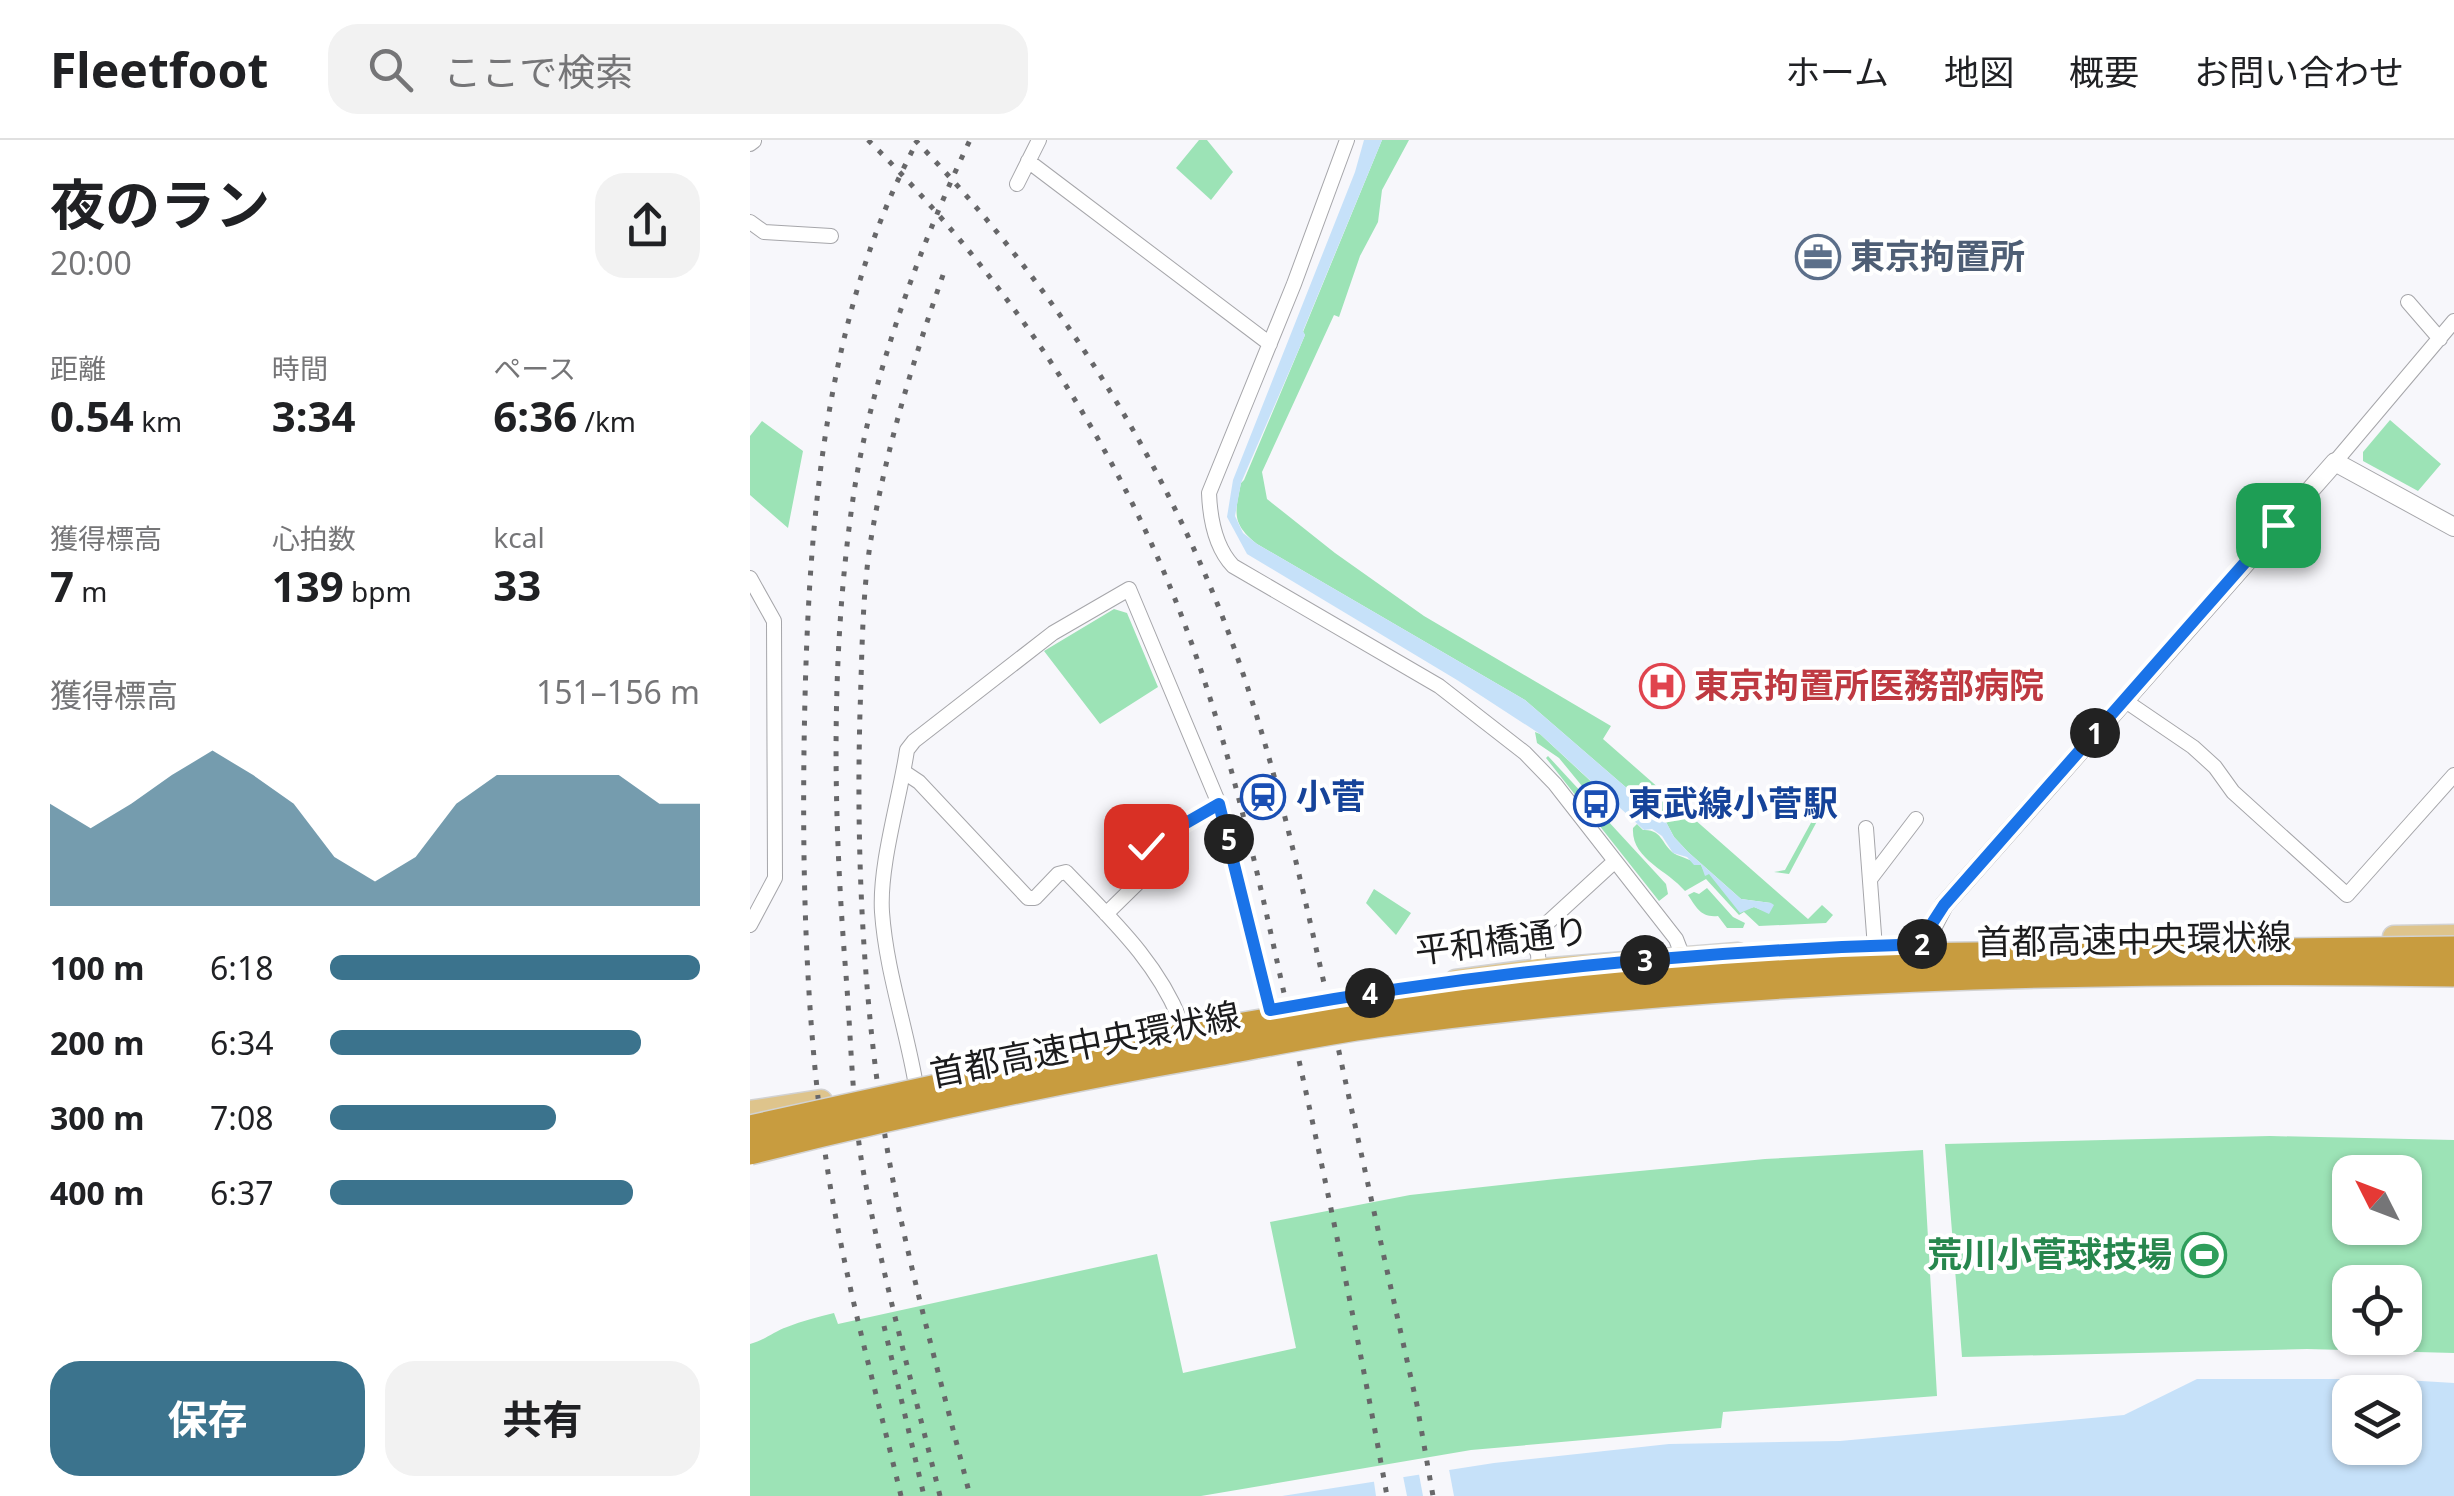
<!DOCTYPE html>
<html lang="ja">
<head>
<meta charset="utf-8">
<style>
  :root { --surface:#fff; --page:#f2f2f2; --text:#202124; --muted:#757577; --line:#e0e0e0; --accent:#3b738d }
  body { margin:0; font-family:"Noto Sans","Noto Sans JP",sans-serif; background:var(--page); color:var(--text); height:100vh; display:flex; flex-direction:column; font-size:38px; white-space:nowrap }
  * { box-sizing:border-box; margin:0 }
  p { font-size:32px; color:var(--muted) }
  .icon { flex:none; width:55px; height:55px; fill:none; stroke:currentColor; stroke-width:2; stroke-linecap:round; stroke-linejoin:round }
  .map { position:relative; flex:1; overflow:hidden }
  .details { display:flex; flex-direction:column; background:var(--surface); width:750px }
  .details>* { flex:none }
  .needle { width:65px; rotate:312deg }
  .controls { position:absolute; left:1582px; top:1015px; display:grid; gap:20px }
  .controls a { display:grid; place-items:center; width:90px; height:90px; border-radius:20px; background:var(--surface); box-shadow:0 2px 8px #0004; font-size:50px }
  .pin { position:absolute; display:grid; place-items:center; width:85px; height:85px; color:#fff; margin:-42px; border-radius:20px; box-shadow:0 5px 15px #0006 }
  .km { position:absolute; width:50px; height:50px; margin:-25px; border-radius:50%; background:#222; color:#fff; font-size:28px; line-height:50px; text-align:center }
  .round { display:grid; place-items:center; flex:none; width:105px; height:105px; border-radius:30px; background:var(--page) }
  .headline { display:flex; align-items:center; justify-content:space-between; height:170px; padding:0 50px }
  h1 { font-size:55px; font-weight:700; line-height:75px }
  .figures { display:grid; grid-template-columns:repeat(3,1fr); gap:15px; height:170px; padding:10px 50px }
  .figures div { display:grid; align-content:center }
  .figures b { font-size:42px; font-weight:700 }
  .figures small { font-size:28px; font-weight:400 }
  .figures p { font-size:28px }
  .chart { height:280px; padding:20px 50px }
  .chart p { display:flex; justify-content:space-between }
  .chart svg { width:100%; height:180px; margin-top:10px; fill:var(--accent); opacity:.7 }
  .button { display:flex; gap:20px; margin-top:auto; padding:20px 50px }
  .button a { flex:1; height:115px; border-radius:30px; background:var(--accent); color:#fff; font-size:40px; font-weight:700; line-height:115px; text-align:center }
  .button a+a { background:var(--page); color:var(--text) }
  ul { padding:0 50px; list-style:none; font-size:32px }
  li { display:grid; grid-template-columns:160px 120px 1fr; align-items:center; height:75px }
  li i { height:25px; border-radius:12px; background:var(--accent) }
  header { display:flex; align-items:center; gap:60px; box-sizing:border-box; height:140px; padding:0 50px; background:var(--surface); border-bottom:2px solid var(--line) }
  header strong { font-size:48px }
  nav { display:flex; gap:55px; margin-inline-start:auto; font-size:35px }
  .search { width:700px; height:90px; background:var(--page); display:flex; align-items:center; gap:25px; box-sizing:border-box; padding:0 35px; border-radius:30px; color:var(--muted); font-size:38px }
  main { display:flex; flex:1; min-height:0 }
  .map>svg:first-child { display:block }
  .green { fill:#9ce3b6; fill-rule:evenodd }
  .water { fill:#c6e1f9; fill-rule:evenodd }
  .pier { fill:#f7f7fb }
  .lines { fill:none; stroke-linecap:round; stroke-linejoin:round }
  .minor-casing { stroke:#a6a6aa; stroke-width:16 }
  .tertiary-casing { stroke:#a6a6aa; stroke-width:20 }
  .primary-casing { stroke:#d2d2d2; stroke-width:25 }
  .minor { stroke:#fff; stroke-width:14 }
  .tertiary { stroke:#fff; stroke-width:18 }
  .primary { stroke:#dec48c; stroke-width:22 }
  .rail { stroke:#676769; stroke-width:5; stroke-dasharray:5 10; stroke-linecap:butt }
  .motorway-bridge-casing { stroke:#d2d2d2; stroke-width:28; stroke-linecap:butt }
  .motorway-bridge { stroke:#c89c3f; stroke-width:25 }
  .route-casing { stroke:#fff; stroke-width:20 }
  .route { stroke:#1a73e8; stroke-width:12 }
  .labels { text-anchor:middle; stroke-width:8; stroke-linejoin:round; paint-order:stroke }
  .service-label { font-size:35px; font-weight:bold; fill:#4e5e75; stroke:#fff; text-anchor:start }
  .health-label { font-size:35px; font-weight:bold; fill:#be3a42; stroke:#fff; text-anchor:start }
  .transit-label { font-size:35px; font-weight:bold; fill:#164399; stroke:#fff; text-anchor:start }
  .street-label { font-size:35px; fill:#1c1c1d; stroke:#fff }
  .leisure-label { font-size:35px; font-weight:bold; fill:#27864d; stroke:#fff; text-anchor:end }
</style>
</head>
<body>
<header>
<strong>Fleetfoot</strong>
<div class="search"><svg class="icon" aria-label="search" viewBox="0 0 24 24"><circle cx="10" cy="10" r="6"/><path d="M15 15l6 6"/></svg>ここで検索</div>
<nav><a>ホーム</a><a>地図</a><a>概要</a><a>お問い合わせ</a></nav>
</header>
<main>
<section class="details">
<div class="headline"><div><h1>夜のラン</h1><p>20:00</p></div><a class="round"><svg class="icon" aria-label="share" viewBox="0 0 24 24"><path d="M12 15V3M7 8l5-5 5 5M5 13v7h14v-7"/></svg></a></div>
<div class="figures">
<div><p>距離</p><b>0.54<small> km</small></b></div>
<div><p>時間</p><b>3:34</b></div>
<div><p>ペース</p><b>6:36<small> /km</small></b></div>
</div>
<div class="figures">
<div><p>獲得標高</p><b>7<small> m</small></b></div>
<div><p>心拍数</p><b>139<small> bpm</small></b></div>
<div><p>kcal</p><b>33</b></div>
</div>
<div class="chart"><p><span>獲得標高</span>151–156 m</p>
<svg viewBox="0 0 160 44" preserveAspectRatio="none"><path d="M0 44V19L10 25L20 19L30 12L40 6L50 12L60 19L70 32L80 38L90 32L100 19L110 12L120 12L130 12L140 12L150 19L160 19V44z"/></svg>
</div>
<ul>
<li><b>100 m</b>6:18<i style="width:100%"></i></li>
<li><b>200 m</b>6:34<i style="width:84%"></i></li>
<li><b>300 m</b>7:08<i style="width:61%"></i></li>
<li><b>400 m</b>6:37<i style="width:82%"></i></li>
</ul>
<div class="button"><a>保存</a><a>共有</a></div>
</section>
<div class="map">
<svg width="1704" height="1356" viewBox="0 0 1704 1356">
  <rect width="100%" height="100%" fill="#f7f7fb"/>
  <path class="green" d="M449,0h8l26,32 -22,28 -35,-32z
    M632,0h27l-27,50 -4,32 -18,34 -21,61 -5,-2 -72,157 5,27 68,54 89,63 187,110 -8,13 205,180 14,-14 11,10 -7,8 -67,3 -15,-14 -5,3 -33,-36 -21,12c-17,-21 -54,-32 -52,-63l4,-4 6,6c21,-1 18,17 34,25 8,3 16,6 24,10l5,10 3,-2 34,37 11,-3 8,3 9,-7 -30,-4 -53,-47 -14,-15 -8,-15 -141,-122 -268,-156c-26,-21 -22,-31 -16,-61l3,-3 61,-145 -2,-3z
    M1640,280l51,44 -23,27 -55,-30v-9z
    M12,281l41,30 -15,77 -38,-33v-59z
    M364,469l13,4 31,74 -58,37 -56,-73z
    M785,592l5,2 72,67 -11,3 -10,-7 -32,-39 -22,-15z
    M798,616l118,128 2,10 -9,7 -113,-143z
    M1079,650l3,3 -43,81 -15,-2 11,-2z
    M957,748l26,29 12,6 -2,5h-16l-9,-12c-17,2 -22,-9 -30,-21l6,-3 5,2z
    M624,749l37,24 -15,22 -30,-32z
    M1520,996l184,4v213l-147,-4 -345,8 -17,-213zM1600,1032h55v56h-55zM1600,1142h55v56h-55z
    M1173,1010l14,246 -214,16 -2,16 -250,22 -270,46h-451v-152c15,-4 23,-12 37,-17 15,-6 31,-10 47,-14l4,11 319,-70 26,119 113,-25 -26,-126 140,-27 146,-16 209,-20z"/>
  <path class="water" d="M614,0h18l-79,191 2,4 -64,148 -6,33 8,17 14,11 268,156 141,122 8,15 14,15 53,47 30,4 3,2 -5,9 -15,-7 -14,6 -31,-39 -4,2 -4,-11h-7l-7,-8 -14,-4 -11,-17 -10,-7 -8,1 -104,-96 -83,-54 -210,-126 -20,-37 6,-37 122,-308z
    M1447,1239h192l65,4v113h-1172l212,-33 175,-19 171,-3 284,-26zM1600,1252h55v56h-55z"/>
  <path class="pier" d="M698,1324l6,32h-31l-5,-27z
    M652,1331l5,25h-31l-3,-21z"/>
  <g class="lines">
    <defs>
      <path id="minor" d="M597,0l-53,144 -85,209c1,25 6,54 24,73l206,120 86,67 30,31 121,155 7,18
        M0,4l4,-3
        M278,21l242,183
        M267,44l22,-44
        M0,82l14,10 67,4
        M1658,162l32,37
        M1585,322l119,-141
        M0,438l24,43 1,257 -25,47
        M1374,560l69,47 22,20 18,25 114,103 107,-120
        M154,632l15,10 109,116h7l23,-24 8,-2c45,47 93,91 116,153
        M1116,688l10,133
        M1121,738l45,-59
        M356,774l49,-48 -9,-20 73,-42 51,206
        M789,830l-1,-16 -7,-16 84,-77
        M165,940c-10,-56 -29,-111 -33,-168 -3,-47 18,-114 25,-162l7,-9 139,-108 76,-44 90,215"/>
      <path id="tertiary" d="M1179,824l1,-32 14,-27 391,-443 119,65"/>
      <path id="primary" d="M1644,797l60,-1
        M706,841l83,-11 199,-16
        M0,972l71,-11"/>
    </defs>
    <use href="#minor" class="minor-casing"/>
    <use href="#tertiary" class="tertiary-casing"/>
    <use href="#primary" class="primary-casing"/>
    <use href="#minor" class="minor"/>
    <use href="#tertiary" class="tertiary"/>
    <use href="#primary" class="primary"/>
    <path class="rail" d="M118,0c141,139 254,310 321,496 45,124 72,252 100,380 36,159 69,319 98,480
      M165,0c131,135 237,298 306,473 48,123 76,251 105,379 30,138 60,275 91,413l16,91
      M193,135c-31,89 -58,177 -73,270 -8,54 -8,112 -10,167 -4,143 3,288 26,430 20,119 55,237 84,354
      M134,1186l40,170
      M151,1356c-20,-85 -44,-171 -61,-257 -32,-156 -38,-329 -36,-489 3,-203 15,-427 114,-610
      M190,1356c-27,-110 -58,-220 -78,-332 -10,-61 -11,-126 -16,-189 -13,-160 -16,-323 8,-483 18,-116 66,-247 116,-352"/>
    <defs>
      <path id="motorway-bridge" d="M0,988l347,-76 135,-25 139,-24 171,-20 163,-15 191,-12 558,-7
        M0,1012c150,-38 303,-70 456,-97 57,-10 113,-22 170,-30 358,-48 718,-57 1078,-51"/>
    </defs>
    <use href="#motorway-bridge" class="motorway-bridge-casing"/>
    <use href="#motorway-bridge" class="motorway-bridge"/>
  </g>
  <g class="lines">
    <defs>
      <path id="route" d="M396,706l73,-42 51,206c217,-39 437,-60 658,-66l5,-22 11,-17 334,-380"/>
    </defs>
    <use href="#route" class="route-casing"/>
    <use href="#route" class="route"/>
  </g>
  <defs>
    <symbol id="office-ring" viewBox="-11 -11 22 22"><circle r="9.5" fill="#fff" stroke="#5c6f8a" stroke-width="1.5"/><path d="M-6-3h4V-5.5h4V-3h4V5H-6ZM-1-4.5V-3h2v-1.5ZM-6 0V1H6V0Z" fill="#5c6f8a"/></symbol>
    <symbol id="hospital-ring" viewBox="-11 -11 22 22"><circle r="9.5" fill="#fff" stroke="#e0444e" stroke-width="1.5"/><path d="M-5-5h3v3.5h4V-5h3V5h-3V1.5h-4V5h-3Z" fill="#e0444e"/></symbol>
    <symbol id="station-ring" viewBox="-11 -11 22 22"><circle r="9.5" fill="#fff" stroke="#1a4fb4" stroke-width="1.5"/><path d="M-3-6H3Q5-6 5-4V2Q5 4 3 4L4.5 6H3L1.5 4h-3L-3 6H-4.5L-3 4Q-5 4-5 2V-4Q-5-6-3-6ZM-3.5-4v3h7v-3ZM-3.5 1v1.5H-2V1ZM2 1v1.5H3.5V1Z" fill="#1a4fb4"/></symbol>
    <symbol id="bus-ring" viewBox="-11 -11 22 22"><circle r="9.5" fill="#fff" stroke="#1a4fb4" stroke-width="1.5"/><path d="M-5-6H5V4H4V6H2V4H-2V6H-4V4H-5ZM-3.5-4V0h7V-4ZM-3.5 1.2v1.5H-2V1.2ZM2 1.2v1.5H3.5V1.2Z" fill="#1a4fb4"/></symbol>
    <symbol id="stadium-ring" viewBox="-11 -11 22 22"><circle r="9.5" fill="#fff" stroke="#2e9e5b" stroke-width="1.5"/><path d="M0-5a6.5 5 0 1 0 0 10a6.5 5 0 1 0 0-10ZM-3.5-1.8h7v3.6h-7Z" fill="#2e9e5b"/></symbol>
  </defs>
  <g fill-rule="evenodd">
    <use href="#office-ring" x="1043" y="92" width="50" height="50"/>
    <use href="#hospital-ring" x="887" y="521" width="50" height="50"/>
    <use href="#station-ring" x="488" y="632" width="50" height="50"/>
    <use href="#bus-ring" x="821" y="639" width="50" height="50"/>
    <use href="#stadium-ring" x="1429" y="1090" width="50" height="50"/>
  </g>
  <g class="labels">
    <g class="service-label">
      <text x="1100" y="129">東京拘置所</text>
    </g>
    <g class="health-label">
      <text x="944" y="558">東京拘置所医務部病院</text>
    </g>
    <g class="transit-label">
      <text x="546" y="669">小菅</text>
      <text x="878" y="676">東武線小菅駅</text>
    </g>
    <g class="street-label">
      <text transform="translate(1384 800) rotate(-1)" y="12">首都高速中央環状線</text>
      <text transform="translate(752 801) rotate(-7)" y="12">平和橋通り</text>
      <text transform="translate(335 905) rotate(-11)" y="12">首都高速中央環状線</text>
    </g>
    <g class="leisure-label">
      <text x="1422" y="1127">荒川小菅球技場</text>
    </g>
  </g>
</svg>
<div class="controls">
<a><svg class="needle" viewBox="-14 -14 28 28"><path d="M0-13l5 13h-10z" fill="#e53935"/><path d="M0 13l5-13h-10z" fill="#757577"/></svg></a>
<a><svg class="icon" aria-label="locate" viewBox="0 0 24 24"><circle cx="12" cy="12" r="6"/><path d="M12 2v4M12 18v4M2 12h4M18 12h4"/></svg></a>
<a><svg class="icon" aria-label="layers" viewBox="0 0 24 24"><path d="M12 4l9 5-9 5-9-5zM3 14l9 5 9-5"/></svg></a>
</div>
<div class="pin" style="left:1528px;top:385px;background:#1e9e55"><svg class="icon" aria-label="arrive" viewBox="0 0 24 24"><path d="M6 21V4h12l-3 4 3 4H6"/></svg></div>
<div class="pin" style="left:396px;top:706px;background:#d93025"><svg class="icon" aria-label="check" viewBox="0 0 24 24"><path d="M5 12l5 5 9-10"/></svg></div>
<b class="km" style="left:1345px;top:593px">1</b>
<b class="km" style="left:1172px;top:804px">2</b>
<b class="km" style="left:895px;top:820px">3</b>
<b class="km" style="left:620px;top:853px">4</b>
<b class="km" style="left:479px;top:699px">5</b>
</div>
</main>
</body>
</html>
